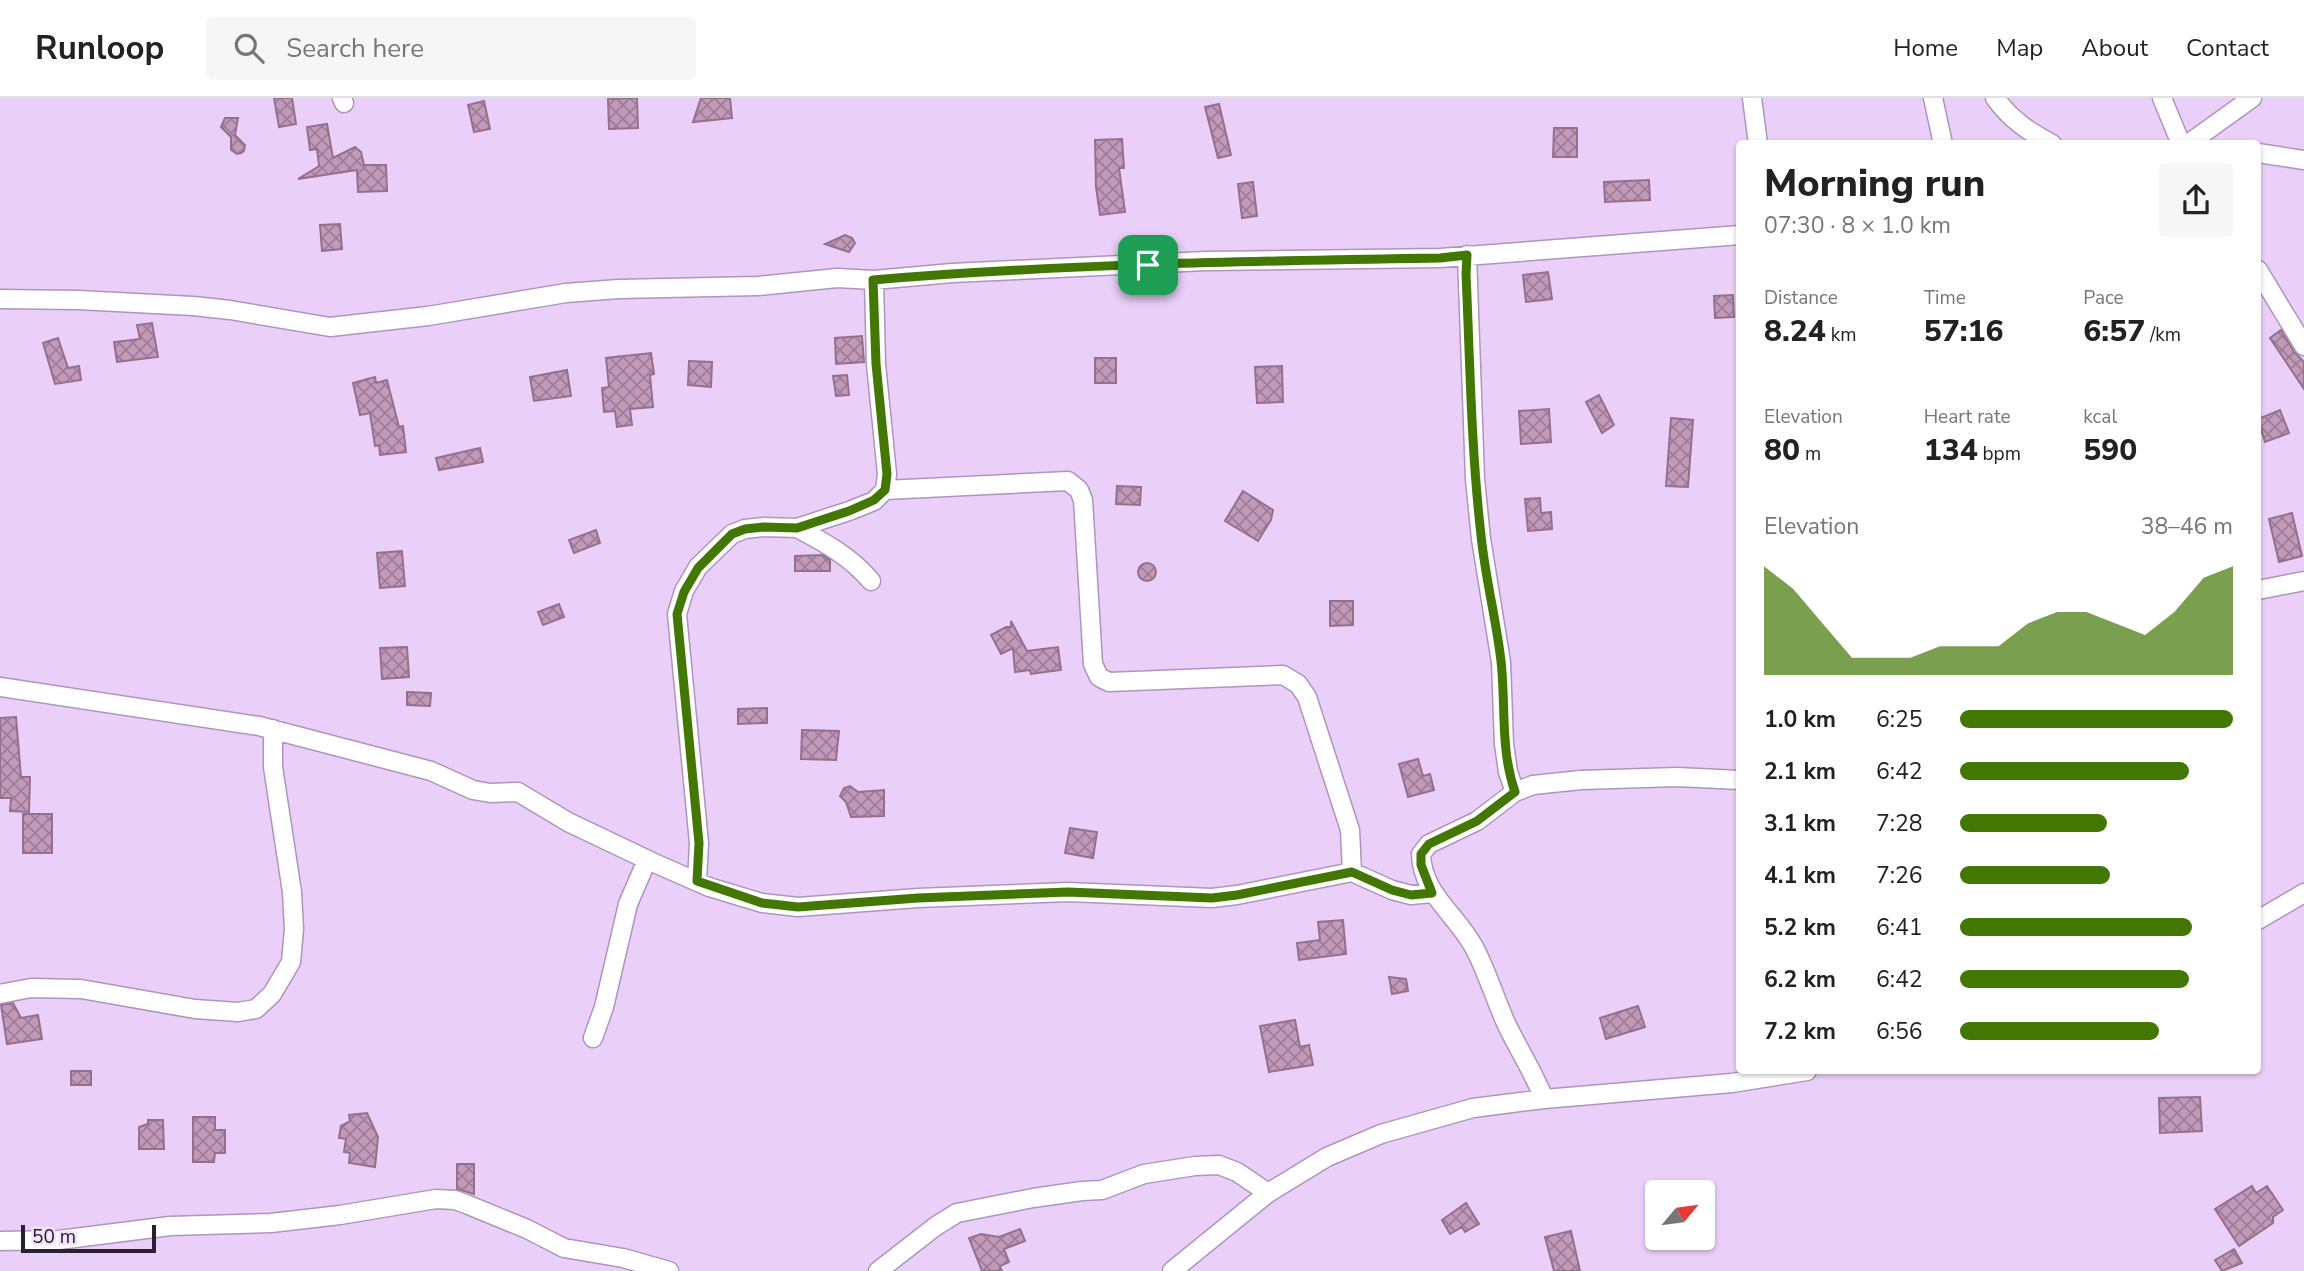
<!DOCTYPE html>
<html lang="en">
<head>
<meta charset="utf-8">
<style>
  :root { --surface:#fff; --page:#f6f6f6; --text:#222; --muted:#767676; --line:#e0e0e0; --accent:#427704 }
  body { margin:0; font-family:"Nunito Sans",sans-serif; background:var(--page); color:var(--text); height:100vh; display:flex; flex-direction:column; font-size:26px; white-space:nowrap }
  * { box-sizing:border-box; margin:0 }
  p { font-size:23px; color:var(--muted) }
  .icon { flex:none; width:38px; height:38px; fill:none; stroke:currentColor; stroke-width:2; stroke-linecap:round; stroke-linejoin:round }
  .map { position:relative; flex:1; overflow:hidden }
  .details { position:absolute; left:1736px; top:42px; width:525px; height:934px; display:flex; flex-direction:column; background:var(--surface); border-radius:7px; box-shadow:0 2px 5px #0004 }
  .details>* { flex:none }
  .needle { width:46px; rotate:61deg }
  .tools { position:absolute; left:1645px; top:1082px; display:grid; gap:14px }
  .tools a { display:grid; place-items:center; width:70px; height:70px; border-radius:7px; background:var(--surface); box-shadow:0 2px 5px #0004; font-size:35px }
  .scale { position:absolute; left:21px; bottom:18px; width:135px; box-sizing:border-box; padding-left:7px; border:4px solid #2a2030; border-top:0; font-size:19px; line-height:24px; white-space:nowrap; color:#2a2030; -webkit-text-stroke:5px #f2e2fb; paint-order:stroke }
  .pin { position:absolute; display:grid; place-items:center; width:60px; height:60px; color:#fff; margin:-30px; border-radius:14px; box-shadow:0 4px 10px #0006 }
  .round { display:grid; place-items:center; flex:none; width:74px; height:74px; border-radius:7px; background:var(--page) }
  .summary { display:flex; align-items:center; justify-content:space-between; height:119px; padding:0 28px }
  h1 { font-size:38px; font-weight:800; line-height:52px }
  .figures { display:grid; grid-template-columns:repeat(3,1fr); gap:10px; height:119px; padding:7px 28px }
  .figures div { display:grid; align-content:center }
  .figures b { font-size:30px; font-weight:800 }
  .figures small { font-size:19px; font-weight:400 }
  .figures p { font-size:19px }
  .chart { height:196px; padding:14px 28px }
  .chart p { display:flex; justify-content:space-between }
  .chart svg { width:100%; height:126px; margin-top:7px; fill:var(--accent); opacity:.7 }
  ul { padding:0 28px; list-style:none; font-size:23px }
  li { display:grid; grid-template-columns:112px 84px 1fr; align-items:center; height:52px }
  li i { height:18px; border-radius:9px; background:var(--accent) }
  header { display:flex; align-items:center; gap:42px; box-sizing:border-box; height:98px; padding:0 35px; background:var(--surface); border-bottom:2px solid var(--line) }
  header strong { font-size:33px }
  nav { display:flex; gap:38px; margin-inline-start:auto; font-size:24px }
  .search { width:490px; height:63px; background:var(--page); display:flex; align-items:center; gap:18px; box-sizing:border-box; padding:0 24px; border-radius:7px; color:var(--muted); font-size:26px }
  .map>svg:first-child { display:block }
  .building { fill:url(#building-cross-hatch); stroke:#94708d; stroke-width:2 }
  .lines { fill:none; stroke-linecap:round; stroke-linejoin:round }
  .street-casing { stroke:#ae95bc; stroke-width:21 }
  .street { stroke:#fff; stroke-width:18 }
  .route-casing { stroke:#fff; stroke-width:14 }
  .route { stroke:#427704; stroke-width:9 }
</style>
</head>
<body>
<header>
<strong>Runloop</strong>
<div class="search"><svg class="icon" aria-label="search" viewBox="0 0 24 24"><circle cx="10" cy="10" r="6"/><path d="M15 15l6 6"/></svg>Search here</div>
<nav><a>Home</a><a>Map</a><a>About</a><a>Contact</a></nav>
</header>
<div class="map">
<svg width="2304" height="1173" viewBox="0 0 2304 1173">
  <defs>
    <pattern id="building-cross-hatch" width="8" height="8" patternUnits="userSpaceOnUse" patternTransform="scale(1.75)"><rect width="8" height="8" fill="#c19ab9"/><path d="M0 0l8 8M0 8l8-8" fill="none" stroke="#9d7d97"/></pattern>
  </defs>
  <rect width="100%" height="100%" fill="#ead0f9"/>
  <path class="building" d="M274,0h18l4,26 -17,3z
    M637,0l1,30 -29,1 -1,-30z
    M701,0h29l2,20 -39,4z
    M484,3l6,28 -16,3 -6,-27z
    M1219,6l12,51 -13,3 -13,-51z
    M225,20h13l-3,17 10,10 -1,6 -3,2 -4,1 -6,-4v-13l-10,-10z
    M327,26l6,34 22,-11 6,5 3,13h22l1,26 -29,1 -1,-22 -59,9 21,-13 -2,-17 -7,1 -3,-23z
    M1554,30h23v29h-24z
    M1122,41l2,29h-5l6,44 -25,3 -4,-28 -1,-47z
    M1649,82l1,20 -45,2 -1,-20z
    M1253,84l4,34 -15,2 -4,-34z
    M340,126l2,25 -20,2 -2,-26z
    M845,137l7,3 3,5 -6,9 -24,-8z
    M1548,174l4,27 -26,3 -3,-27z
    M1733,197l1,22 -19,1 -1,-22z
    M152,225l6,34 -41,5 -3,-20 26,-3 -3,-14z
    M2281,232l13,22 10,10v27l-34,-51z
    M862,238l2,26 -28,2 -1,-26z
    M58,240l10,30 11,-2 2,14 -26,4 -12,-41z
    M651,255l3,21 -4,1 3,32 -23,2 2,16 -15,2 -2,-16 -11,1 -2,-24 7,-1 -3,-29z
    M1095,260h21v25h-21z
    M689,263l23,1 -1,25 -23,-2z
    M1282,268l1,36 -26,1 -2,-36z
    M567,272l4,26 -37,5 -4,-24z
    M847,277l2,20 -13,1 -3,-20z
    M375,279l1,6 11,-3 12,47 4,-1 3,26 -26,3 -1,-10 -4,1 -5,-33 -10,2 -7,-32z
    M1599,297l15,30 -12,8 -16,-31z
    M1549,311l2,33 -30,2 -2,-33z
    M2280,312l9,23 -24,9 -7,-23z
    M1671,320l22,2 -5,67 -22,-1z
    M480,350l3,14 -44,8 -3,-12z
    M1117,388l24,1 -1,18 -24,-1z
    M1243,393l30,19 -2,10 -13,21 -33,-20z
    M1540,400l1,15 10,-1 1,17 -24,2 -3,-32z
    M2292,415l10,43 -23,6 -10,-43z
    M596,432l4,13 -26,10 -5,-13z
    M402,453l3,35 -25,2 -3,-35z
    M823,457l7,5v11h-35v-15z
    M1138 474a9 9 0 1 1 18 0a9 9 0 1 1-18 0Z
    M1330,503h23v24l-23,1z
    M559,506l5,13 -21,8 -5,-13z
    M1011,523l16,30 31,-4 3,23 -30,4 -1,-4 -15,2 -2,-24 -12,6 -10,-19 15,-8h5z
    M407,549l2,30 -27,2 -2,-31z
    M407,594l24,1 -1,13 -23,-1z
    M767,610v15l-29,1v-15z
    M16,619l5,60h9l-1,35 -19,-1 1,-13h-11v-80z
    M802,632l37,1 -3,29 -35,-1z
    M1418,661l5,17 7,-2 4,16 -26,7 -9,-33z
    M850,688l8,6 26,-2v26l-33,1 -5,-15 -6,-6 4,-8z
    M23,716h29v39h-29z
    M1070,730l27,4 -4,26 -28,-5z
    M1343,822l3,34 -47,6 -2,-17 23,-3 -2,-18z
    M1389,879l17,2 2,12 -16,3z
    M13,905l8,15 17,-3 4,24 -35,5 -6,-39z
    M1638,908l7,21 -39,12 -6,-21z
    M1295,922l5,27 9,-2 4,20 -44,7 -9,-46z
    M71,973h20v14h-20z
    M2200,999l2,34 -42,2 -1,-35z
    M367,1015l11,24 -3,30 -26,-4 1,-10 -6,-1 2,-13 -7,-1 2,-12 9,-5 -1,-6z
    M193,1019h22v13h10v23h-10l-1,9h-21z
    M148,1022h15l1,29h-25v-22l9,-3z
    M457,1066h17v30l-17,-5z
    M2252,1088l4,7 11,-7 16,24 -10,7v6l-34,23 -24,-37z
    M1466,1105l13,21 -14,8 -3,-5 -12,7 -8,-14z
    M1020,1131l5,12 -21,8 5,13 -9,4 2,5h-20l-13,-33 12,-4 18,3z
    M1571,1133l9,40h-26l-9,-34z
    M2234,1151l8,14 -20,8 -7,-11z"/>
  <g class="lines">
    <defs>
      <path id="street" d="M342,0l2,5
        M1752,0l6,46
        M1933,0l10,46
        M1995,0c16,22 33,33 57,46
        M2162,0l19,46
        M2188,46l64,-46
        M2258,55l46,7
        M1467,157l8,224 6,60 20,123 3,82 4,28 7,20
        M2258,172l46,76
        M0,201l78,1 115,6 37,4 100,17 98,-11 138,-23 53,-4 139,-3 79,-8 37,2 78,-7 254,-12 234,-3 300,-23
        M885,392l183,-9 11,9 4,10 10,164 6,13 10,5 174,-7 15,9 9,13 43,133 2,42
        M797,430c27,14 54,29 74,53
        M2258,492l46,-9
        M0,589l259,39 172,45 42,19 17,3 28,-1 50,30 84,40 57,25 53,16 36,4 120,-9 150,-6 144,6 25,-3 115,-23 40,18 19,5 21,-2
        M697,783l2,-38 -22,-229 7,-23 14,-24 34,-33 13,-5 19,-2 33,1 52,-17 25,-10 11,-11 2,-16 -11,-110 -2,-84
        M2258,822l46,-27
        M0,896l31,-6 50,1 114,20 43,3 18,-3 16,-15 19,-32 3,-33 -2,-37 -19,-125v-38
        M593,940l11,-31 24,-103 19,-44
        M1544,1001c-11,-28 -27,-52 -39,-78 -10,-23 -18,-48 -29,-70 -17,-35 -54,-56 -55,-97l8,-10 48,-23 38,-29 18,-7 48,-5 96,-3 63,3
        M0,1143l59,-1 111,-14 101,-3 69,-8 96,-16 19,1 11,4 61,25 37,19 59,10 46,13
        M878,1173l58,-45 21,-13 76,-15 49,-7 20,-1 42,-16 51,-8 24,-1 18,7 31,21
        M1172,1173l96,-78 59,-36 54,-23 92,-26 71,-9 188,-16 75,-12"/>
    </defs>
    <use href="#street" class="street-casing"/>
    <use href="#street" class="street"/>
  </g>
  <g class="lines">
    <defs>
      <path id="route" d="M1467,157l-1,19c4,87 5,174 15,261 4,42 15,83 20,126 5,44 -1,88 14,131l-38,29 -48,23 -8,10v11l11,28 -21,2 -19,-5 -40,-18 -115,23 -25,3 -144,-6 -150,6 -120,9 -36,-4 -65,-22 2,-38 -22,-229 7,-22 14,-24 34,-34 13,-5 19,-2 33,1 52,-17 25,-11 11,-10 2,-16 -11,-110 -3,-84c189,-16 378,-19 567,-22z"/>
    </defs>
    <use href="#route" class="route-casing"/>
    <use href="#route" class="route"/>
  </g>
</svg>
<div class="tools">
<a><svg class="needle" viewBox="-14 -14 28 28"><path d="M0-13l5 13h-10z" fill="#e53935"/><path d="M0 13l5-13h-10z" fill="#767676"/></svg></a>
</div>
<div class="scale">50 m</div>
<div class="pin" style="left:1148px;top:167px;background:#1e9e55"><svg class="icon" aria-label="arrive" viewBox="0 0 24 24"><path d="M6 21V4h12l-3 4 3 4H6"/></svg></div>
<section class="details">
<div class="summary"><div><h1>Morning run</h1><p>07:30 · 8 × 1.0 km</p></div><a class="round"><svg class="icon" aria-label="share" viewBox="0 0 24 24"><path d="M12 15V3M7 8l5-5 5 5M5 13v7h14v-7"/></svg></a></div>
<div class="figures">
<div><p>Distance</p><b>8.24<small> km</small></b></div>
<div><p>Time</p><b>57:16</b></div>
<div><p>Pace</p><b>6:57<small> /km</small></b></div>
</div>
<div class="figures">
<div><p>Elevation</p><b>80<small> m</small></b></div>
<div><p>Heart rate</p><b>134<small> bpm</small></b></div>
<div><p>kcal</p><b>590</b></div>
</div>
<div class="chart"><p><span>Elevation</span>38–46 m</p>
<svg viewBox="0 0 160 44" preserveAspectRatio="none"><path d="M0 44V6L10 14L20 26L30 38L40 38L50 38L60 34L70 34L80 34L90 26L100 22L110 22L120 26L130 30L140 22L150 10L160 6V44z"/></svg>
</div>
<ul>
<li><b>1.0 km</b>6:25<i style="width:100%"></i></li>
<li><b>2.1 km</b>6:42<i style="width:84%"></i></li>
<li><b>3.1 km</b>7:28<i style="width:54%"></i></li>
<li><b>4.1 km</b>7:26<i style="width:55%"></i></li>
<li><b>5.2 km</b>6:41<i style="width:85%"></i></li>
<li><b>6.2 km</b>6:42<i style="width:84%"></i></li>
<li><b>7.2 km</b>6:56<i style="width:73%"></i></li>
</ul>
</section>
</div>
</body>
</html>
